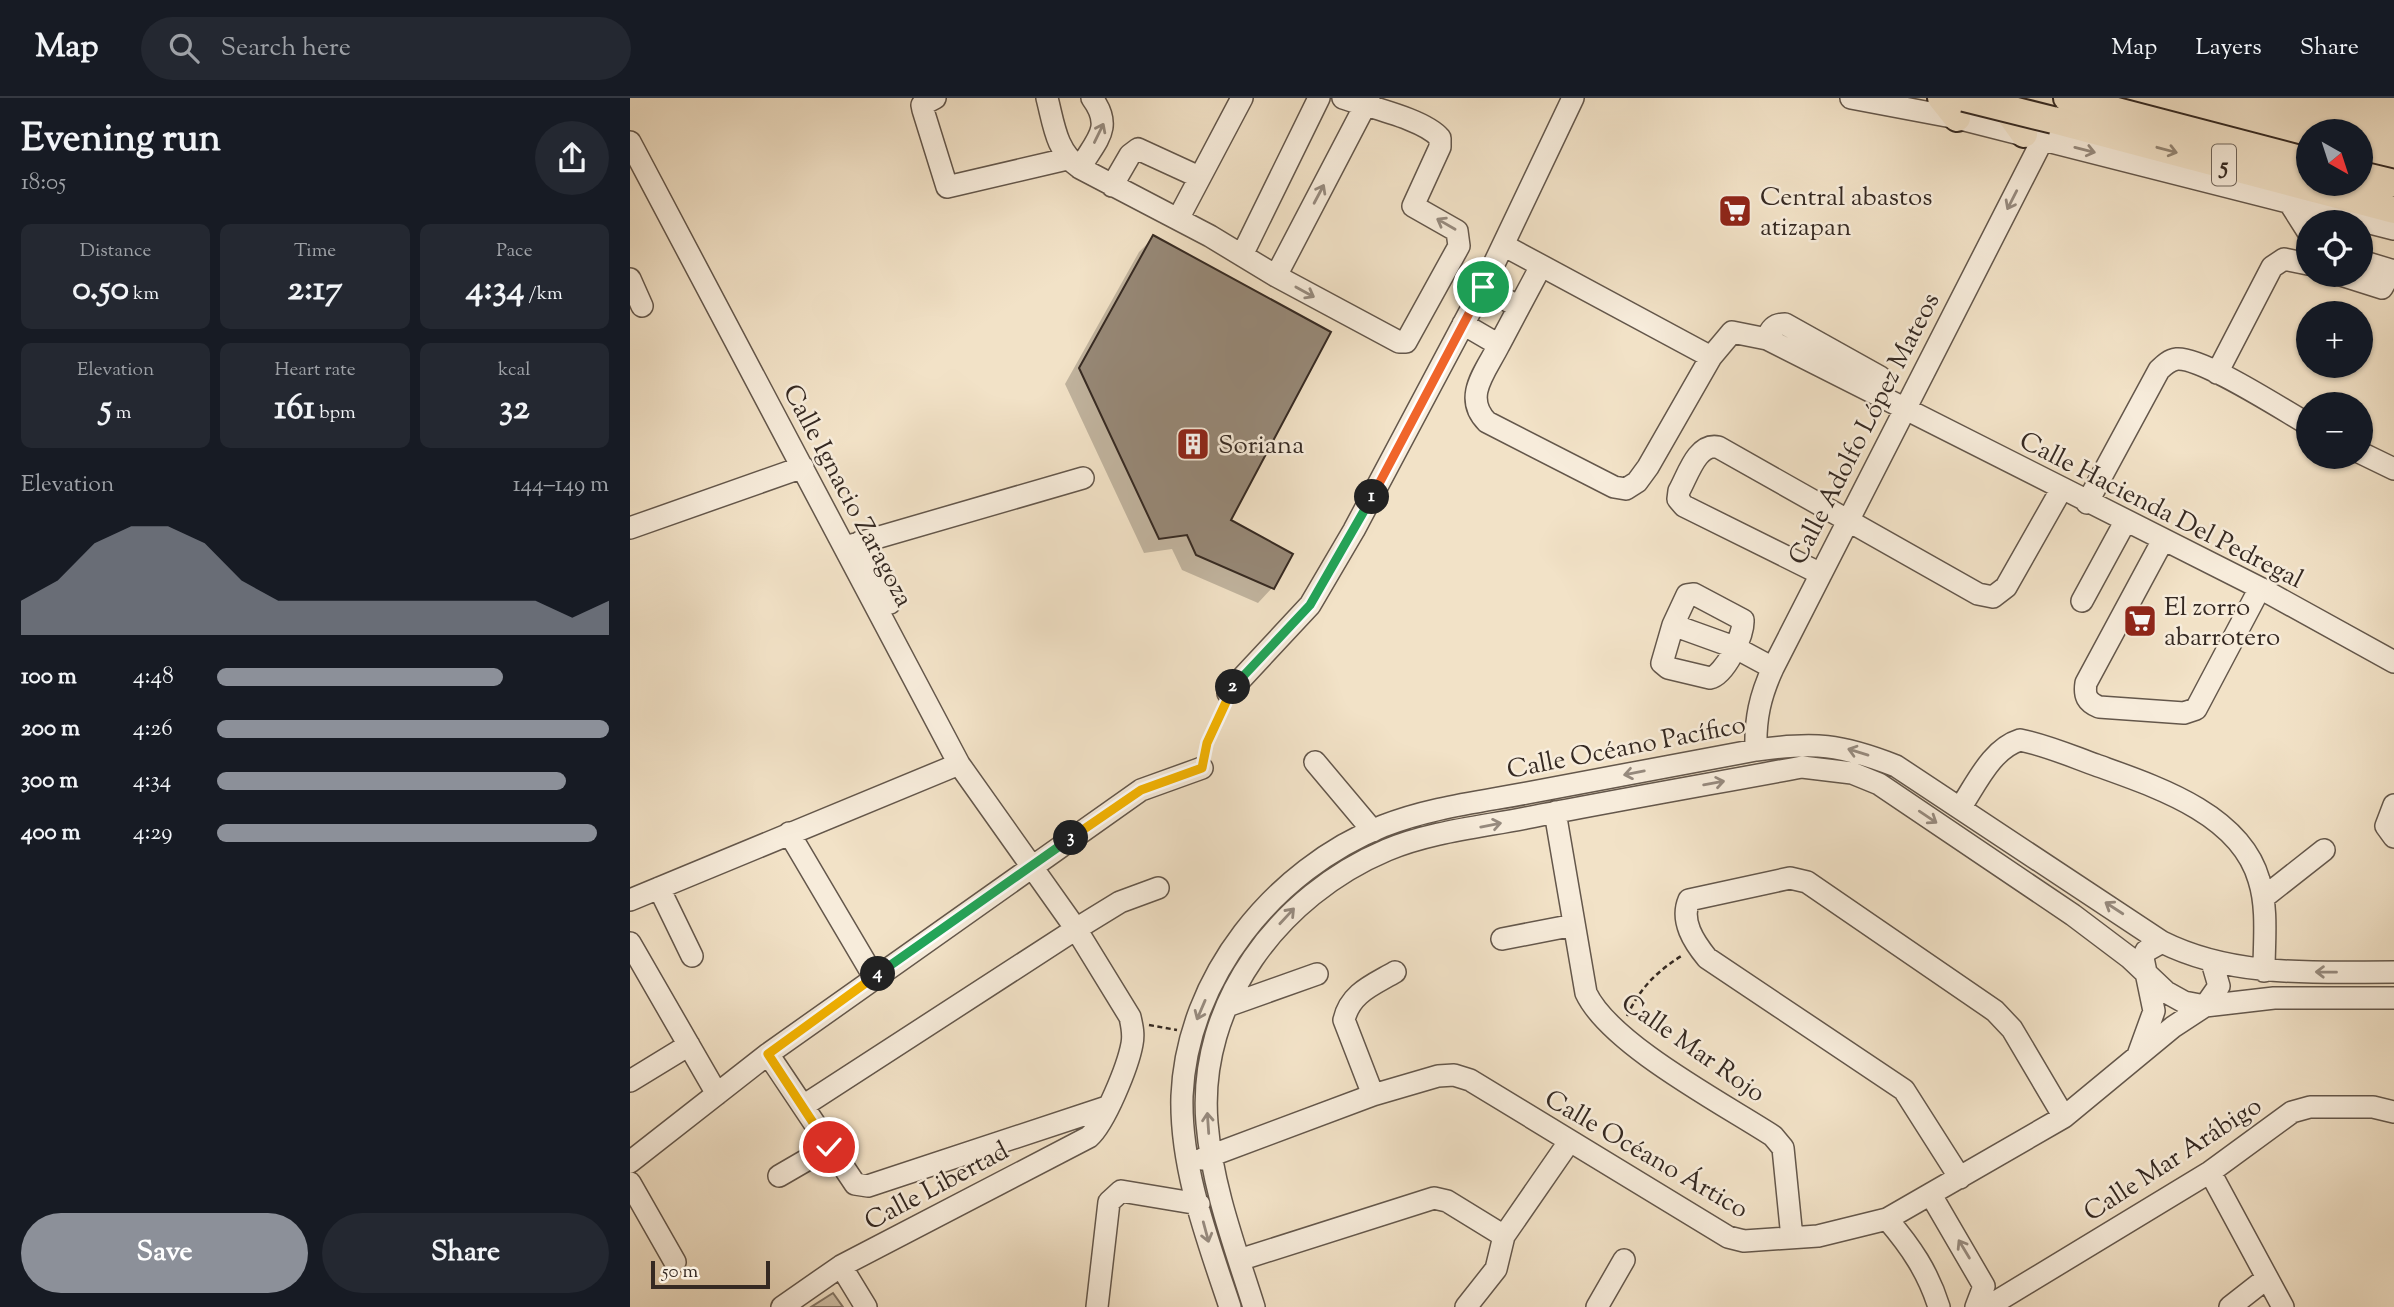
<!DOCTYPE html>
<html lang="en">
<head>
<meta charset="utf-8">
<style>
  :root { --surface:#171b24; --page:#242831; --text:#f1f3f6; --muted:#9ea1a6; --line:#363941; --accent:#8c9099 }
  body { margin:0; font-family:"Sorts Mill Goudy",serif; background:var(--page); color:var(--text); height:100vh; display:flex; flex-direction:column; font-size:26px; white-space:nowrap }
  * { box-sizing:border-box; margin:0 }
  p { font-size:23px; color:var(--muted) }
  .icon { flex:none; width:38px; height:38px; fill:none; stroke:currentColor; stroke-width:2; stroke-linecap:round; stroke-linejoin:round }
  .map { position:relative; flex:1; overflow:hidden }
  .drawer { display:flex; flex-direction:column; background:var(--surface); width:630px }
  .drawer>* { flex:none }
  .needle { width:46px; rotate:141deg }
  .buttons { position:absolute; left:1666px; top:21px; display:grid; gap:14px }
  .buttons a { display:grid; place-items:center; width:77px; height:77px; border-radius:50%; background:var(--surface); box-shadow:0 2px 5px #0004; font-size:35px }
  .scale { position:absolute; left:21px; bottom:18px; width:119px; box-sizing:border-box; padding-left:7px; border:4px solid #352922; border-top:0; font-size:19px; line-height:24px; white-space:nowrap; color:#352922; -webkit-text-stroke:5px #f7ecdb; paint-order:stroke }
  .pin { position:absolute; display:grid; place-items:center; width:60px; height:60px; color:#fff; margin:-30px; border:4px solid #fff; border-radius:50%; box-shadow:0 2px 7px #0007 }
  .km { position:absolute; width:35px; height:35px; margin:-18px; border-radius:50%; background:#222; color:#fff; font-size:19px; line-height:35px; text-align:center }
  .round { display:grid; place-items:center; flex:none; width:74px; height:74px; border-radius:37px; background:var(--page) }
  .summary { display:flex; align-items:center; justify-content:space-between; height:119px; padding:0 21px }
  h1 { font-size:38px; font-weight:800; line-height:52px }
  .metrics { display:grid; grid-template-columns:repeat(3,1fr); gap:10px; height:119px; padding:7px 21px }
  .metrics div { display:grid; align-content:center; border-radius:10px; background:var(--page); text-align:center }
  .metrics b { font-size:35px; font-weight:800 }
  .metrics small { font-size:19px; font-weight:400 }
  .metrics p { font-size:19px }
  .chart { height:196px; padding:14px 21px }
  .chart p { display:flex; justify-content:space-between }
  .chart svg { width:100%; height:126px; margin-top:7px; fill:var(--accent); opacity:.7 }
  .button { display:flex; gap:14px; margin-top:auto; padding:14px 21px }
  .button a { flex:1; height:80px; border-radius:42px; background:var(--accent); color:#fff; font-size:28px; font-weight:800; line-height:80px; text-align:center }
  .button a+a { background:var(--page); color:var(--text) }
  ul { padding:0 21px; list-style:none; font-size:23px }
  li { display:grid; grid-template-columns:112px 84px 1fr; align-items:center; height:52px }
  li i { height:18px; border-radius:9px; background:var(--accent) }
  header { display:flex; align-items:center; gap:42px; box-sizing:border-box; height:98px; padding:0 35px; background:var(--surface); border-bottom:2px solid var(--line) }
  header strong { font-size:33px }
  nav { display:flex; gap:38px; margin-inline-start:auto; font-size:24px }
  .search { width:490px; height:63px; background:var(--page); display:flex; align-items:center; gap:18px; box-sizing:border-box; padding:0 24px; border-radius:38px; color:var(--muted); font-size:26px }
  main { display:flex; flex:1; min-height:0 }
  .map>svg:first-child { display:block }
  .green { fill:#d2c3ab; stroke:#847666; stroke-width:2 }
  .shadow { fill:#0003 }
  .building { fill:#978978; stroke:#352922; stroke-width:2 }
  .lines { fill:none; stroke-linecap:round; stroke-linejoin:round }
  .minor-casing { stroke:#64574b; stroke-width:24 }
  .major-casing { stroke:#352922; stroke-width:30 }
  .path { stroke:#352922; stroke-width:2.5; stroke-dasharray:5 3.5; stroke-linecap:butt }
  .minor { stroke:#f7ecdb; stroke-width:21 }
  .major { stroke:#f2e2c7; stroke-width:26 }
  .major-bridge-casing { stroke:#352922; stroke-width:30; stroke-linecap:butt }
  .major-bridge { stroke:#f2e2c7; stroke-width:26 }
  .oneway { stroke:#968a7e }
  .oneway2 { stroke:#948674 }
  .split-1-casing { stroke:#fff; stroke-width:14 }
  .split-2-casing { stroke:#fff; stroke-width:14 }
  .split-3-casing { stroke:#fff; stroke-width:14 }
  .split-4-casing { stroke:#fff; stroke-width:14 }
  .split-5-casing { stroke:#fff; stroke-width:14 }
  .split-1 { stroke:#f0652b; stroke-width:9 }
  .split-2 { stroke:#22a559; stroke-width:9 }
  .split-3 { stroke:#f5b400; stroke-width:9 }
  .split-4 { stroke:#22a559; stroke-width:9 }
  .split-5 { stroke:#f5b400; stroke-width:9 }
  .labels { text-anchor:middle; stroke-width:5; stroke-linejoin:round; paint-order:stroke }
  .shield { fill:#f7ecdb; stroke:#6f645a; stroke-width:2 }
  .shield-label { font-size:24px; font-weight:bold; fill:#352922 }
  .poi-label { font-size:26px; fill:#352922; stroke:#f7ecdb; text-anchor:start }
  .street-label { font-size:26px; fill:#352922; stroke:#f7ecdb }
</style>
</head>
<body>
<header>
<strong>Map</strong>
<div class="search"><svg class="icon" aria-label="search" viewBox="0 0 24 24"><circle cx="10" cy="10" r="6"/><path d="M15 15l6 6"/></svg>Search here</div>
<nav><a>Map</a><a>Layers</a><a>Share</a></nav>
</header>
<main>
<section class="drawer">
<div class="summary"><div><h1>Evening run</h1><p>18:05</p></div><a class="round"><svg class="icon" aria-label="share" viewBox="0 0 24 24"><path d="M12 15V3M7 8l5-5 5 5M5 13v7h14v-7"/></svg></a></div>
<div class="metrics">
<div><p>Distance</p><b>0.50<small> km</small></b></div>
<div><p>Time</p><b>2:17</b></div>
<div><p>Pace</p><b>4:34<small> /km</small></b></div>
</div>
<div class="metrics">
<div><p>Elevation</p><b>5<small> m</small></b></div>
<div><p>Heart rate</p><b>161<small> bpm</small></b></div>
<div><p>kcal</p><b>32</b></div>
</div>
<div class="chart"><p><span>Elevation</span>144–149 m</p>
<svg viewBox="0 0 160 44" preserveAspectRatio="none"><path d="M0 44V32L10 25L20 12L30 6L40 6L50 12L60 25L70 32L80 32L90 32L100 32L110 32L120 32L130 32L140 32L150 38L160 32V44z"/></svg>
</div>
<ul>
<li><b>100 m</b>4:48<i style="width:73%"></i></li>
<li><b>200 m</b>4:26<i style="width:100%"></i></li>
<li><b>300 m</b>4:34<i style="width:89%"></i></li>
<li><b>400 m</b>4:29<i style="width:97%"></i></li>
</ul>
<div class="button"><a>Save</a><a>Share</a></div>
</section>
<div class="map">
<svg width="1764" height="1209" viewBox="0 0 1764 1209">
  <rect width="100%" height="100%" fill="#f2e2c7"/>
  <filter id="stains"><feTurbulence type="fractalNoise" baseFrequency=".00286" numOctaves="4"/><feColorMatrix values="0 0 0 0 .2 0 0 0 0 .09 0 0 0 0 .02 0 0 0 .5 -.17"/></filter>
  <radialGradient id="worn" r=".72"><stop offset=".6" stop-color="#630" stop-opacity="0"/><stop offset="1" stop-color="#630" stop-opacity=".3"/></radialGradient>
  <path class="green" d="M203,1195l10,14h-32z"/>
  <path class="shadow" d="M524,139l75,284 62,33 -19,34 -14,15 -76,-33 -10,-21 -28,4 -79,-169 74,-132z"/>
  <path class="building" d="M523,137l178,97 -100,188 62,34 -19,35 -78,-34 -9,-20 -28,4 -80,-171z"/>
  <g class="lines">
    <defs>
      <path id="minor" d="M305,0l-13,7 1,5 24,77 120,-28
        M417,0c7,27 9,53 33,70l130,68 66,40 123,66h7l53,-96 -2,-15 -44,-25 27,-59v-9c-16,-19 -72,-31 -97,-40
        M1221,0l106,20 437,111
        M0,44l329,622 117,165 54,88c2,9 4,17 2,27 -4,22 -27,79 -43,93l-248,129 -59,41
        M450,70c16,-28 34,-40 12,-70
        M482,88l18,-31 8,-6 61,28
        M1659,104l19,30
        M548,121l64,-121
        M612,157l77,-157
        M1731,163l33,10
        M1711,177l41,13 10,-18
        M646,178l93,-178
        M0,181l12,27
        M853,189l36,20
        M833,226l36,21c-13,26 -37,52 -12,77l127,65 12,2 11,-7 11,-15 63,-110 -208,-112
        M1137,241c3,-10 7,-15 18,-15l95,53 5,4 -6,16
        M869,247l42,-79
        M1081,259l21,-25 35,7 493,249 134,74
        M1587,275l55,-106 12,-8 24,5
        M1731,355l33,16
        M1457,405l72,-133c5,-5 10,-10 18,-11 25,-2 106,51 131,65
        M0,430l173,-61
        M1533,442l-77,143c-2,13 1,19 13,24l85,6 12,-4 64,-121
        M230,444l30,61
        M215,449l238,-69
        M1191,476l-137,-68 -6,-7 1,-8c9,-16 18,-48 39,-44l260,147 15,3 13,-10 55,-97
        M1452,503l43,-79
        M1043,527l14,-30 7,-1 49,26c1,15 -18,55 -33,58l-42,-10 -6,-5 11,-38 61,22 39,21
        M598,595l82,-88 44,-75 129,-243 90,-189
        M1126,652c-1,-31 4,-54 17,-82l270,-529
        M685,664l58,69
        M1764,707l-8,21 8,11
        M1330,710c16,-23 31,-59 60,-68 26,5 51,16 76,25 58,21 144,48 163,115 9,28 5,62 5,91
        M925,714l31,181c24,51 136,110 187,143l10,12 9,90
        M159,735l85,144
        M29,790l33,68
        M1633,800l61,-48
        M0,802l329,-136
        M872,841l72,-14
        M0,845l87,151
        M597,908l90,-32
        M138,956l87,130 13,2 239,-79
        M1508,957l16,-44 -11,-53 3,-7 16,-9
        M0,983l59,-36
        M743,997l-29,-75c6,-27 29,-35 51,-48
        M173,1008l273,-177 44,-27 38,-14
        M572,1061l171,-64 65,-19 16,-1 16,5 258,157 16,4 74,-5 69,-17 177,-102 109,-90 32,-21 14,-20 -7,-24
        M0,1064l138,-108 373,-264 61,-22
        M1580,1074l73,135
        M149,1078l50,-29
        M1330,1080l-56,-88 -197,-132c-13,-16 -27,-37 -18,-58l101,-22 17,4 188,129 17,18 52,88
        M0,1085l45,79
        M1301,1097l53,91 -8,21
        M1257,1121c24,28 41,53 52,88
        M609,1162l195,-62 13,3 57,35
        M211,1168l25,41
        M1364,1205l216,-131 82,-60 18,-5h63l21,5
        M467,1209l12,-105 12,-11 78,13
        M600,1209c-22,-66 -50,-139 -48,-211 5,-119 92,-226 201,-270 45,-18 96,-24 144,-33 76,-14 153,-29 229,-43 59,-8 84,-6 140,16l266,176c72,36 154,30 232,30
        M624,1209c-19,-60 -42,-121 -47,-184 -10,-120 73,-228 180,-273 43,-18 93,-23 139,-32 92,-18 184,-34 276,-51l50,6 27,11 194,131 57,43 36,34 18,10 21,4 69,-8h120
        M836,1209l30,-38 8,-33 65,-94
        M967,1209l27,-47
        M1600,1209l37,-29"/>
      <path id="major" d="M1311,0l16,20
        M1381,0v18l13,18
        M1437,0l241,63
        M1423,22l341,90
        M1731,77l33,8"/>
    </defs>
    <use href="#minor" class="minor-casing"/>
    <use href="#major" class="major-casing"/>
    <path class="path" d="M575,654l16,-43
      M997,918c13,-28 30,-45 56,-61
      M519,927l28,5"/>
    <use href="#minor" class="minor"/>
    <use href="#major" class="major"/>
    <defs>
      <path id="major-bridge" d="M1334,0l89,22"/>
    </defs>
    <use href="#major-bridge" class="major-bridge-casing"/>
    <use href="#major-bridge" class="major-bridge"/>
  </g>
  <defs><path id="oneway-shaft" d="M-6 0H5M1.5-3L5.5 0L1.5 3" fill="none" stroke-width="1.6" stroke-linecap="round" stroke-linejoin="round" transform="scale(1.75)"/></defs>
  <g class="oneway">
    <use href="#oneway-shaft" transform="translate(469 35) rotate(-64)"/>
    <use href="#oneway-shaft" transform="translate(1455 52) rotate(14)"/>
    <use href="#oneway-shaft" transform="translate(689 96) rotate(-62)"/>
    <use href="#oneway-shaft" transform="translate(1382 102) rotate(117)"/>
    <use href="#oneway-shaft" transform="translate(816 126) rotate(-150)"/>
    <use href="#oneway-shaft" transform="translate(675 194) rotate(29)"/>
    <use href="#oneway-shaft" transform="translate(1228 654) rotate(-163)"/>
    <use href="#oneway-shaft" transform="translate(1004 675) rotate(169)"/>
    <use href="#oneway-shaft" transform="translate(1084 685) rotate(-10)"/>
    <use href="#oneway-shaft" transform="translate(1298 719) rotate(34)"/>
    <use href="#oneway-shaft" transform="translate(861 727) rotate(-11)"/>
    <use href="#oneway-shaft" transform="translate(1484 810) rotate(-147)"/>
    <use href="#oneway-shaft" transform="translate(657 818) rotate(-47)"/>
    <use href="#oneway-shaft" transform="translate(1696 874) rotate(-179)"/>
    <use href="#oneway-shaft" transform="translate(571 912) rotate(113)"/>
    <use href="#oneway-shaft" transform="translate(578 1025) rotate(-94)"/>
    <use href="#oneway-shaft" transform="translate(576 1134) rotate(75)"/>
    <use href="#oneway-shaft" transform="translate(1334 1151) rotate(-121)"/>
  </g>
  <use class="oneway2" href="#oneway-shaft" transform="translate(1537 52) rotate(15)"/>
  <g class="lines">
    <defs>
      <path id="split-1" d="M742,399l111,-210"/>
      <path id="split-2" d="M603,589l77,-82 62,-108"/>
      <path id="split-3" d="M441,740l70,-48 61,-22 5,-25 26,-56"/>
      <path id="split-4" d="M248,876l193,-136"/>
      <path id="split-5" d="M199,1049l-61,-93 110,-80"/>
    </defs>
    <use href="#split-1" class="split-1-casing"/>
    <use href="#split-2" class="split-2-casing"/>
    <use href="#split-3" class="split-3-casing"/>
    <use href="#split-4" class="split-4-casing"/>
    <use href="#split-5" class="split-5-casing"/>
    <use href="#split-1" class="split-1"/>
    <use href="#split-2" class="split-2"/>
    <use href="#split-3" class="split-3"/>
    <use href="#split-4" class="split-4"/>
    <use href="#split-5" class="split-5"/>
  </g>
  <defs>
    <symbol id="supermarket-square" viewBox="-11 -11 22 22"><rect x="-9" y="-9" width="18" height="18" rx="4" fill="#8f2418" stroke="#f7ecdb"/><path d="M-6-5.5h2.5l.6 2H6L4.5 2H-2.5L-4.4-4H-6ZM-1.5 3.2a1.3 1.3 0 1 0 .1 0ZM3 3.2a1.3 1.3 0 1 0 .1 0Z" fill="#fff"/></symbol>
    <symbol id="building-square" viewBox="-11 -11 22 22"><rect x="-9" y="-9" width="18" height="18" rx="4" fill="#8f2418" stroke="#f7ecdb"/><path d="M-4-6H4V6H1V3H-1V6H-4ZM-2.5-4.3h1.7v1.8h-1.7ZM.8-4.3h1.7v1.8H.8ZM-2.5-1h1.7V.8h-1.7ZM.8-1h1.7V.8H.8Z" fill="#fff"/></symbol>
  </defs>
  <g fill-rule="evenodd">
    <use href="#supermarket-square" x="1086" y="94" width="38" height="38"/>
    <use href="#building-square" x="544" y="327" width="38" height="38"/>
    <use href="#supermarket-square" x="1491" y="504" width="38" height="38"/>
  </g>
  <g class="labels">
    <rect class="shield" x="1582" y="46.5" width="24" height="41" rx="5"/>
    <g class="shield-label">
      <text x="1594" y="75">5</text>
    </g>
    <g class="poi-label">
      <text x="1130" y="107">Central abastos<tspan x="1130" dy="30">atizapan</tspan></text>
      <text x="588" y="355">Soriana</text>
      <text x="1534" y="517">El zorro<tspan x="1534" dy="30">abarrotero</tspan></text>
    </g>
    <g class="street-label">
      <text transform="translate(1233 330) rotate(-63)" y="9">Calle Adolfo López Mateos</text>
      <text transform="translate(219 397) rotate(62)" y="9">Calle Ignacio Zaragoza</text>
      <text transform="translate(1532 411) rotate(27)" y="9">Calle Hacienda Del Pedregal</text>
      <text transform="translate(996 648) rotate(-11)" y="9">Calle Océano Pacífico</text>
      <text transform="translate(1064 949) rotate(35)" y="9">Calle Mar Rojo</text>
      <text transform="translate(1017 1055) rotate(30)" y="9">Calle Océano Ártico</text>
      <text transform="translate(1542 1060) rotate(-33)" y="9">Calle Mar Arábigo</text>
      <text transform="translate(306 1087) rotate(-28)" y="9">Calle Libertad</text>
    </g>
  </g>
  <rect width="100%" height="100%" filter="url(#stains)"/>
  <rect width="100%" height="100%" fill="url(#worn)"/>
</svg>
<div class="buttons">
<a><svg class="needle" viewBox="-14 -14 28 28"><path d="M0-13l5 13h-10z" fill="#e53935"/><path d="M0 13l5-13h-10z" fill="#9ea1a6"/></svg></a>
<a><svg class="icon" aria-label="locate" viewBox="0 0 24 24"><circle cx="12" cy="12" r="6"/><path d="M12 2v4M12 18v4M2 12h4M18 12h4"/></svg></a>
<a>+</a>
<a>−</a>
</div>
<div class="scale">50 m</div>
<div class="pin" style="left:853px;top:189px;background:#1e9e55"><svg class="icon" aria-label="arrive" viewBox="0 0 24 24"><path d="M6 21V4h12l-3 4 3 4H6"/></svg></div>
<div class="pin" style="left:199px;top:1049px;background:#d93025"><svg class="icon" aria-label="check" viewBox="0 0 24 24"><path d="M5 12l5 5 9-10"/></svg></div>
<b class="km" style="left:742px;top:399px">1</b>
<b class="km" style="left:603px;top:589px">2</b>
<b class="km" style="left:441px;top:740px">3</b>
<b class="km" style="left:248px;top:876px">4</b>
</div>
</main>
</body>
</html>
